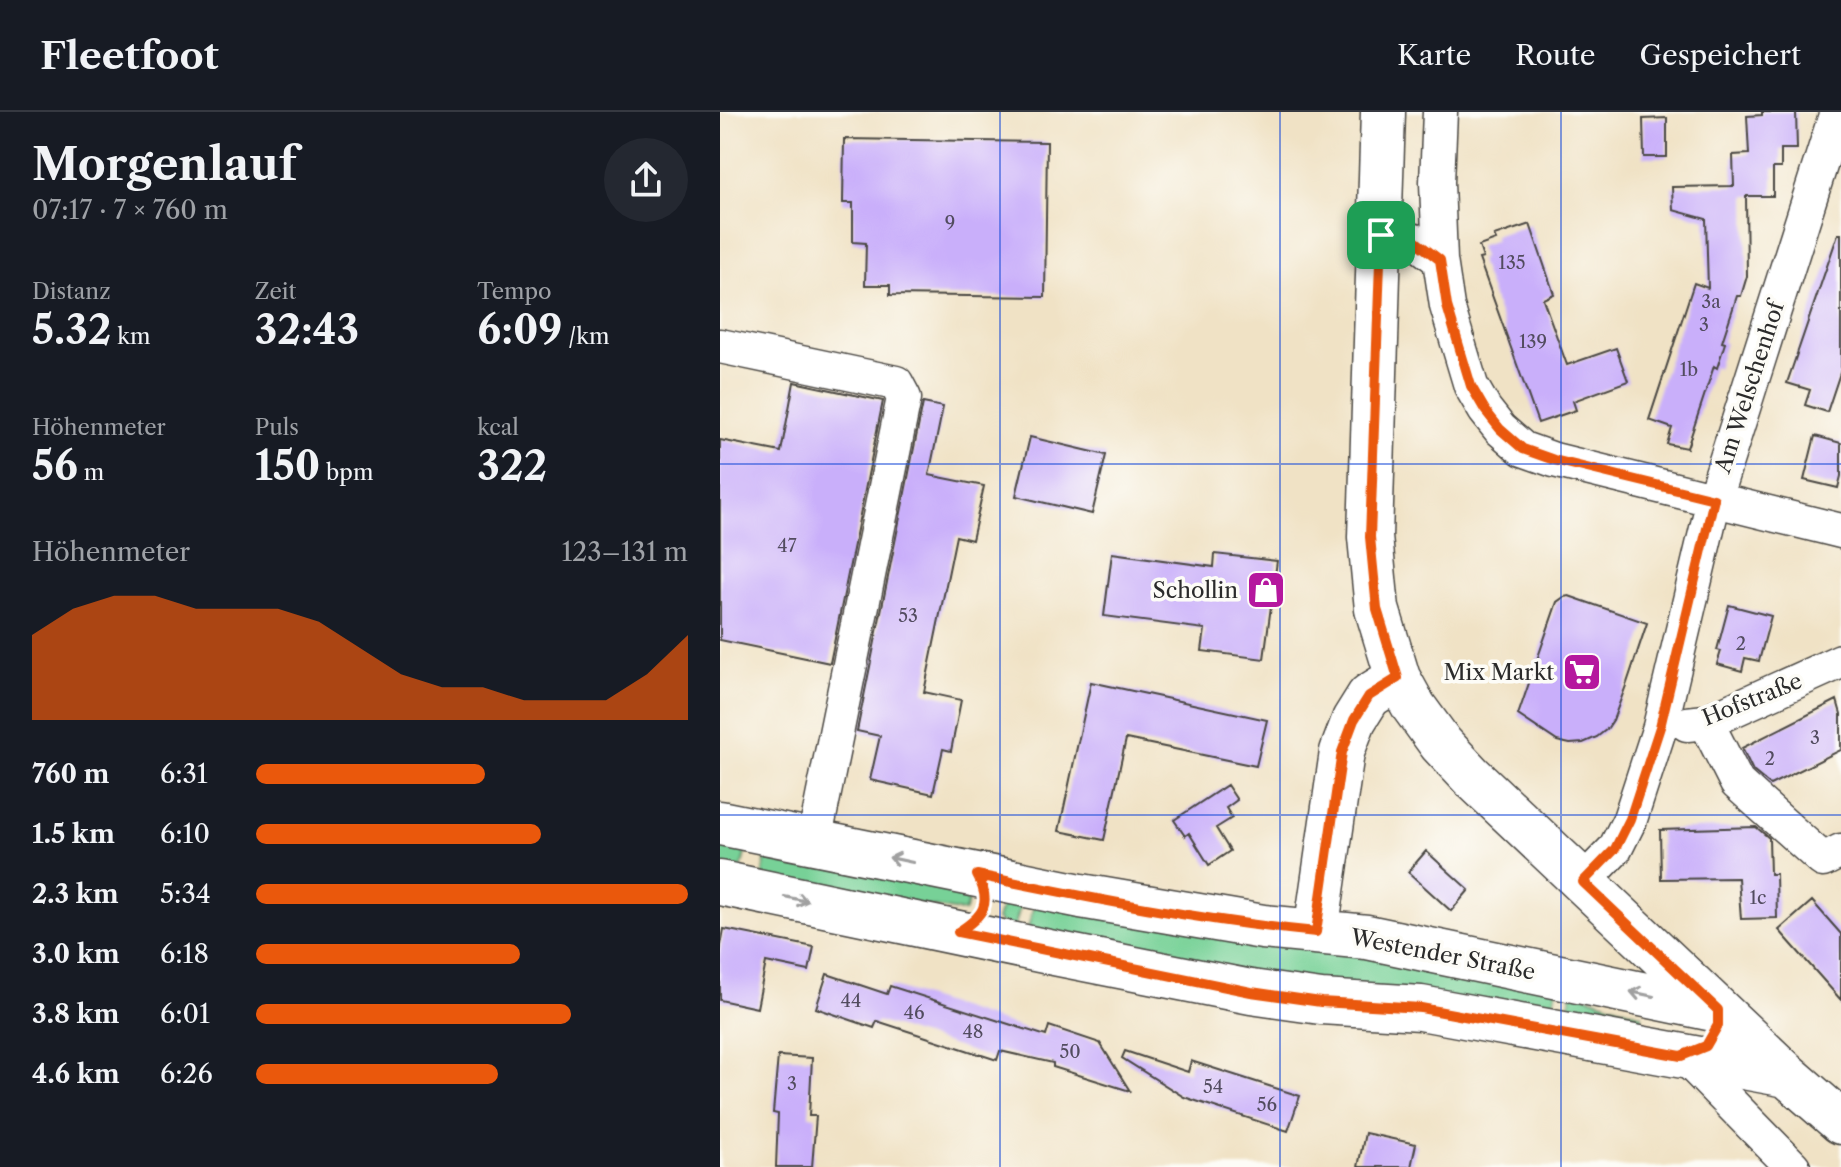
<!DOCTYPE html>
<html lang="de">
<head>
<meta charset="utf-8">
<style>
  :root { --surface:#171b24; --page:#242831; --text:#f1f3f6; --muted:#9ea1a6; --line:#363941; --accent:#ea580c }
  body { margin:0; font-family:"Libre Caslon Text",serif; background:var(--page); color:var(--text); height:100vh; display:flex; flex-direction:column; font-size:30px; white-space:nowrap }
  * { box-sizing:border-box; margin:0 }
  p { font-size:26px; color:var(--muted) }
  .icon { flex:none; width:44px; height:44px; fill:none; stroke:currentColor; stroke-width:2; stroke-linecap:round; stroke-linejoin:round }
  .map { position:relative; flex:1; overflow:hidden }
  .panel { display:flex; flex-direction:column; background:var(--surface); width:720px }
  .panel>* { flex:none }
  .pin { position:absolute; display:grid; place-items:center; width:68px; height:68px; color:#fff; margin:-34px; border-radius:16px; box-shadow:0 4px 12px #0006 }
  .round { display:grid; place-items:center; flex:none; width:84px; height:84px; border-radius:42px; background:var(--page) }
  .head { display:flex; align-items:center; justify-content:space-between; height:136px; padding:0 32px }
  h1 { font-size:44px; font-weight:700; line-height:60px }
  .figures { display:grid; grid-template-columns:repeat(3,1fr); gap:12px; height:136px; padding:8px 32px }
  .figures div { display:grid; align-content:center }
  .figures b { font-size:40px; font-weight:700 }
  .figures small { font-size:22px; font-weight:400 }
  .figures p { font-size:22px }
  .chart { height:224px; padding:16px 32px }
  .chart p { display:flex; justify-content:space-between }
  .chart svg { width:100%; height:144px; margin-top:8px; fill:var(--accent); opacity:.7 }
  ul { padding:0 32px; list-style:none; font-size:26px }
  li { display:grid; grid-template-columns:128px 96px 1fr; align-items:center; height:60px }
  li i { height:20px; border-radius:10px; background:var(--accent) }
  header { display:flex; align-items:center; gap:48px; box-sizing:border-box; height:112px; padding:0 40px; background:var(--surface); border-bottom:2px solid var(--line) }
  header strong { font-size:38px }
  nav { display:flex; gap:44px; margin-inline-start:auto; font-size:28px }
  main { display:flex; flex:1; min-height:0 }
  .map>svg:first-child { display:block }
  .green { fill:#77d197; stroke:#517e61; stroke-width:2 }
  .building { fill:#c9affa }
  .lines { fill:none; stroke-linecap:round; stroke-linejoin:round }
  .minor-casing { stroke:#494642; stroke-width:37 }
  .major-casing { stroke:#494642; stroke-width:47 }
  .minor { stroke:#fff; stroke-width:34 }
  .major { stroke:#fff; stroke-width:44 }
  .oneway { stroke:#a0a0a0 }
  .route-casing { stroke:#fff; stroke-width:16 }
  .route { stroke:#ea580c; stroke-width:10 }
  .grid { fill:none; stroke:#1d4ed8; stroke-width:2; stroke-opacity:0.55 }
  .labels { text-anchor:middle; stroke-width:7; stroke-linejoin:round; paint-order:stroke }
  .number-label { font-size:18px; fill:#524c5f }
  .street-label { font-size:22px; fill:#2b2b2b; stroke:#fdfcf7 }
  .poi-label { font-size:22px; fill:#2b2b2b; stroke:#fdfcf7; text-anchor:end }
</style>
</head>
<body>
<header>
<strong>Fleetfoot</strong>
<nav><a>Karte</a><a>Route</a><a>Gespeichert</a></nav>
</header>
<main>
<section class="panel">
<div class="head"><div><h1>Morgenlauf</h1><p>07:17 · 7 × 760 m</p></div><a class="round"><svg class="icon" aria-label="share" viewBox="0 0 24 24"><path d="M12 15V3M7 8l5-5 5 5M5 13v7h14v-7"/></svg></a></div>
<div class="figures">
<div><p>Distanz</p><b>5.32<small> km</small></b></div>
<div><p>Zeit</p><b>32:43</b></div>
<div><p>Tempo</p><b>6:09<small> /km</small></b></div>
</div>
<div class="figures">
<div><p>Höhenmeter</p><b>56<small> m</small></b></div>
<div><p>Puls</p><b>150<small> bpm</small></b></div>
<div><p>kcal</p><b>322</b></div>
</div>
<div class="chart"><p><span>Höhenmeter</span>123–131 m</p>
<svg viewBox="0 0 160 44" preserveAspectRatio="none"><path d="M0 44V18L10 10L20 6L30 6L40 10L50 10L60 10L70 14L80 22L90 30L100 34L110 34L120 38L130 38L140 38L150 30L160 18V44z"/></svg>
</div>
<ul>
<li><b>760 m</b>6:31<i style="width:53%"></i></li>
<li><b>1.5 km</b>6:10<i style="width:66%"></i></li>
<li><b>2.3 km</b>5:34<i style="width:100%"></i></li>
<li><b>3.0 km</b>6:18<i style="width:61%"></i></li>
<li><b>3.8 km</b>6:01<i style="width:73%"></i></li>
<li><b>4.6 km</b>6:26<i style="width:56%"></i></li>
</ul>
</section>
<div class="map">
<svg width="1121" height="1055" viewBox="0 0 1121 1055">
  <rect width="100%" height="100%" fill="#fdfcf7"/>
  <filter id="ink" filterUnits="userSpaceOnUse"><feTurbulence type="fractalNoise" baseFrequency=".0125" numOctaves="2"/><feDisplacementMap in="SourceGraphic" scale="16" xChannelSelector="R" yChannelSelector="G"/><feConvolveMatrix kernelMatrix="1 2 1 2 8 2 1 2 1" color-interpolation-filters="sRGB"/></filter>
  <filter id="wash" filterUnits="userSpaceOnUse"><feTurbulence type="fractalNoise" baseFrequency=".006" numOctaves="4" result="noise"/><feDisplacementMap in="SourceGraphic" scale="32" xChannelSelector="R" yChannelSelector="G"/><feGaussianBlur stdDeviation="1.8" result="paint"/><feColorMatrix in="noise" values="0 0 0 0 0 0 0 0 0 0 0 0 0 0 0 0 0 1.4 0 .05"/><feComposite in="paint" operator="in"/></filter>
  <g filter="url(#wash)">
    <rect width="100%" height="100%" fill="#f0e2c5"/>
    <path class="green" d="M0,725l28,5 -8,31 -20,-4z
      M48,734l198,44c3,9 3,14 -2,22l-202,-34z
      M304,779l-12,46 -15,-18 3,-9v-17z
      M317,781l520,96 -7,30 -525,-79z
      M852,879l70,24v8l-4,8 -72,-9z"/>
    <g id="blocks">
      <path class="building" d="M1042,0h34l1,37h-16v19h-8v28h-27l1,80 -6,20h-4l-15,46 3,1 -8,25 -3,-2 -27,82 -20,-4 5,-16 -23,-8 45,-137 14,5 -2,-69 -33,-9 -1,-23 62,-1 -1,-31 16,-1 -2,-38 15,-1z
        M947,6v39h-23l-1,-38z
        M124,27l203,3 -2,155 -155,-2v-10h-25l1,-42 -13,-1v-39h-10z
        M810,112l24,70 -11,5 24,66 49,-17 12,33 -55,20 3,9 -38,13 -59,-164 4,-1 -4,-12 17,-6 -2,-4z
        M1118,122h3v136l-14,42 -22,-7 5,-15 -23,-7z
        M74,270l89,19 -53,262 -110,-23v-200l61,12z
        M203,291l20,4 -14,68 55,11 -12,54 -16,-4 -32,156 37,8 -10,51 -8,-2 -10,45 -63,-14 10,-44 -23,-5z
        M1095,324l26,7v33l-3,12 -34,-8z
        M310,325l76,18 -14,59 -76,-18z
        M392,441l102,14 1,-13 62,7 -13,98 -62,-8 3,-22 -101,-13z
        M849,484l78,27 -20,60 -14,37 -6,9 -10,8 -14,6 -13,1 -13,-3 -39,-26 39,-113 7,-5z
        M1009,493l42,11 -12,45 -14,-3 -3,13 -25,-7 4,-13 -4,-1z
        M371,570l176,38 -11,46 -130,-27 -22,101 -45,-9z
        M1117,588l4,14v36l-71,35 -17,-14 -11,-23z
        M507,673l10,15 -11,8 6,10 -16,10 14,23 -21,14 -20,-32 -4,3 -11,-16z
        M1036,715l13,11 1,36h6l1,44 -36,1 -3,-41 -77,1 -1,-49z
        M706,739l43,39 -18,21 -43,-39z
        M1092,789l29,33v66l-62,-70z
        M4,817l90,18 -5,24 -43,-9 -9,46 -37,-8v-49z
        M107,862l60,20 3,-8 156,50 3,-10 51,17 30,48 -77,-24v-4l-53,-12 -3,9 -120,-39 -3,7 -58,-20z
        M405,939l63,21 3,-11 109,35 -12,35 -104,-34 -62,-39z
        M58,944l34,2 -3,58h7l-4,51h-36l2,-53 -5,-1z
        M645,1021l51,11 -5,23h-53z"/>
    </g>
  </g>
  <g filter="url(#ink)">
    <use href="#blocks" fill-opacity="0" stroke="#494642" stroke-width="2"/>
    <g class="lines">
      <defs>
        <path id="minor" d="M720,0l-3,70 3,78 7,46 24,80 14,24 15,19 23,20 31,11 287,71
          M661,123l34,6 25,19
          M0,234l176,37 8,15 -90,444
          M986,610l31,61 86,77 18,-9
          M967,612l19,-2 135,-61
          M863,770l32,-33 15,-30 30,-92 54,-228 123,-387
          M961,944l10,7 102,104"/>
        <path id="major" d="M663,0l-13,425 7,72 21,69 16,29 27,37 30,32 316,299 54,47
          M0,711l361,73 182,31 104,10 351,73
          M0,771l329,69 202,40 70,10 100,6 366,67
          M596,820l26,-180 12,-32 15,-24 29,-18"/>
      </defs>
      <use href="#minor" class="minor-casing"/>
      <use href="#major" class="major-casing"/>
      <use href="#minor" class="minor"/>
      <use href="#major" class="major"/>
    </g>
    <defs><path id="oneway-shaft" d="M-6 0H5M1.5-3L5.5 0L1.5 3" fill="none" stroke-width="1.6" stroke-linecap="round" stroke-linejoin="round" transform="scale(2)"/></defs>
    <g class="oneway">
      <use href="#oneway-shaft" transform="translate(181 748) rotate(-168)"/>
      <use href="#oneway-shaft" transform="translate(76 787) rotate(12)"/>
      <use href="#oneway-shaft" transform="translate(922 882) rotate(-168)"/>
    </g>
  </g>
  <g class="lines" filter="url(#ink)">
    <defs>
      <path id="route" d="M661,123l34,6 25,19 7,46 24,80 14,24 15,19 23,20 31,11 160,39 -54,228 -30,92 -15,30 -32,33 135,128v15l-12,21 -25,10 -260,-48 -100,-6 -70,-10 -293,-60c25,-16 35,-28 19,-57 112,23 226,46 339,57l26,-180 12,-32 15,-24 29,-18 -21,-69 -7,-72z"/>
    </defs>
    <use href="#route" class="route-casing"/>
    <use href="#route" class="route"/>
  </g>
  <path class="grid" d="M280,0v1055M560,0v1055M841,0v1055M0,352h1121M0,703h1121"/>
  <defs>
    <symbol id="shop-square" viewBox="-11 -11 22 22"><rect x="-9" y="-9" width="18" height="18" rx="4" fill="#b5179e" stroke="#fdfcf7"/><path d="M-5-2.5h2.3a2.7 3.5 0 0 1 5.4 0H5L5.5 6h-11ZM-1.5-2.5h3a1.5 2.3 0 0 0-3 0Z" fill="#fff"/></symbol>
    <symbol id="supermarket-square" viewBox="-11 -11 22 22"><rect x="-9" y="-9" width="18" height="18" rx="4" fill="#b5179e" stroke="#fdfcf7"/><path d="M-6-5.5h2.5l.6 2H6L4.5 2H-2.5L-4.4-4H-6ZM-1.5 3.2a1.3 1.3 0 1 0 .1 0ZM3 3.2a1.3 1.3 0 1 0 .1 0Z" fill="#fff"/></symbol>
  </defs>
  <g fill-rule="evenodd">
    <use href="#shop-square" x="524" y="456" width="44" height="44"/>
    <use href="#supermarket-square" x="840" y="538" width="44" height="44"/>
  </g>
  <g class="labels">
    <g class="number-label">
      <text x="230" y="117">9</text>
      <text x="792" y="157">135</text>
      <text x="991" y="196">3a</text>
      <text x="984" y="219">3</text>
      <text x="813" y="236">139</text>
      <text x="969" y="264">1b</text>
      <text x="67" y="440">47</text>
      <text x="188" y="510">53</text>
      <text x="1021" y="538">2</text>
      <text x="1095" y="632">3</text>
      <text x="1050" y="653">2</text>
      <text x="1038" y="792">1c</text>
      <text x="131" y="895">44</text>
      <text x="194" y="907">46</text>
      <text x="253" y="926">48</text>
      <text x="350" y="946">50</text>
      <text x="72" y="978">3</text>
      <text x="493" y="981">54</text>
      <text x="547" y="999">56</text>
    </g>
    <g class="street-label">
      <text transform="translate(1029 275) rotate(-72)" y="8">Am Welschenhof</text>
      <text transform="translate(1032 587) rotate(-22)" y="8">Hofstraße</text>
      <text transform="translate(723 842) rotate(11)" y="8">Westender Straße</text>
    </g>
    <g class="poi-label">
      <text x="518" y="486">Schollin</text>
      <text x="834" y="568">Mix Markt</text>
    </g>
  </g>
</svg>
<div class="pin" style="left:661px;top:123px;background:#1e9e55"><svg class="icon" aria-label="arrive" viewBox="0 0 24 24"><path d="M6 21V4h12l-3 4 3 4H6"/></svg></div>
</div>
</main>
</body>
</html>
